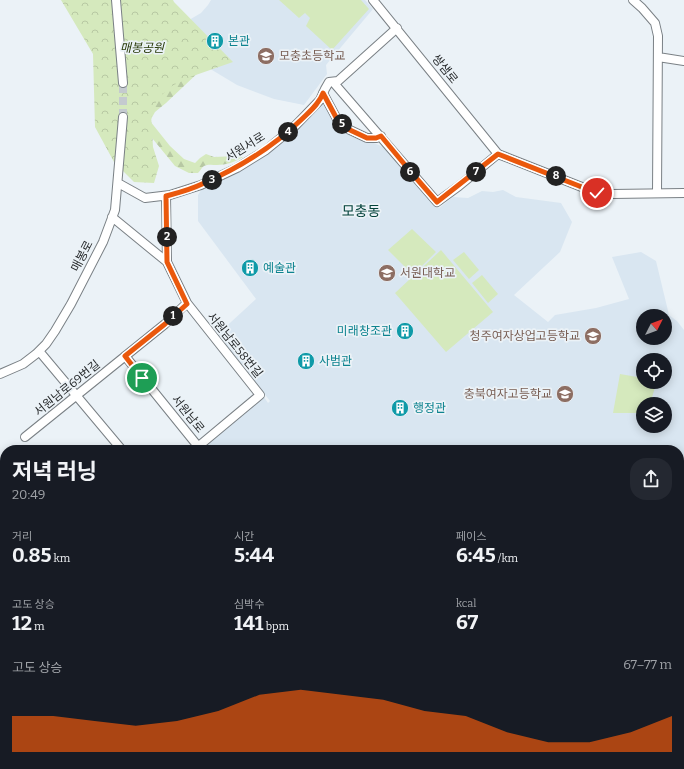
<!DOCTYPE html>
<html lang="ko">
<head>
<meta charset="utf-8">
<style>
  :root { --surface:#171b24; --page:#242831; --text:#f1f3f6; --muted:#9ea1a6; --accent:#ea580c }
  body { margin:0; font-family:Bitter,"Noto Sans KR",serif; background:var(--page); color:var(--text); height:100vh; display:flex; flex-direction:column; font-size:15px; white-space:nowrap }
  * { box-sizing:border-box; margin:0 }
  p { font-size:13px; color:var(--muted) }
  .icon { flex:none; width:22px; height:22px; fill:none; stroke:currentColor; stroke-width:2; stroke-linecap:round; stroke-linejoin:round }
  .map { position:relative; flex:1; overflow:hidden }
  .details { position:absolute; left:0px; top:445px; width:684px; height:324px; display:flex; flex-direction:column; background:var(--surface); border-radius:16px 16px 0 0; box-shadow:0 2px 10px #0003 }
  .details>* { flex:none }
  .needle { width:26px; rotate:48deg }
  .buttons { position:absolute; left:636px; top:309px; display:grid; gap:8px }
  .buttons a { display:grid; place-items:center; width:36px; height:36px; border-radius:50%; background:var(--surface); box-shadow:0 2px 10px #0003; font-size:20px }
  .pin { position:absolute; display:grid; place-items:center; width:34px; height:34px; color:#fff; margin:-17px; border:2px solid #fff; border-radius:50%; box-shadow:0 1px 4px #0007 }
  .km { position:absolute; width:20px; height:20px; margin:-10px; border-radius:50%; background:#222; color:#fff; font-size:11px; line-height:20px; text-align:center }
  .round { display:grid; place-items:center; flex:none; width:42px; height:42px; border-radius:16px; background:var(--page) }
  .overview { display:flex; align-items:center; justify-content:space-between; height:68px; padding:0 12px }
  h1 { font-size:22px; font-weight:700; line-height:30px }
  .figures { display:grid; grid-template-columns:repeat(3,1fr); gap:6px; height:68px; padding:4px 12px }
  .figures div { display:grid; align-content:center }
  .figures b { font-size:20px; font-weight:700 }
  .figures small { font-size:11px; font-weight:400 }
  .figures p { font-size:11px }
  .chart { height:112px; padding:8px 12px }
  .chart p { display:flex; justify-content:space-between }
  .chart svg { width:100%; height:72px; margin-top:4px; fill:var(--accent); opacity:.7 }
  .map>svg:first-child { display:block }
  .built { fill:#d9e6f1; fill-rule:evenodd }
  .green { fill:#d5e9bd }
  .forest { fill:url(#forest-firs) }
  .park { fill:url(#park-crowns) }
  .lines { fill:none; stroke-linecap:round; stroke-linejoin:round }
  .minor-tunnel { stroke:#c4cacf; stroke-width:8; stroke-dasharray:8 4; stroke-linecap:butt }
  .minor-casing { stroke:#7a8085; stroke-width:10 }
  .major-casing { stroke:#7a8085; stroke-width:13 }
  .minor { stroke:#fff; stroke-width:8 }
  .major { stroke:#fff; stroke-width:11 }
  .route-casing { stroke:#fff; stroke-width:8 }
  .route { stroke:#ea580c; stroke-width:5 }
  .labels { text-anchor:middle; stroke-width:3.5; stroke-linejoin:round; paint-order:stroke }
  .culture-label { font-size:12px; fill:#0d838f; stroke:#ebf2f7; text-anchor:start }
  .park-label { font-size:12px; font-style:italic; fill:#293b09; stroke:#ebf2f7 }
  .education-label { font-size:12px; fill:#785e54; stroke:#ebf2f7; text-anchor:start }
  .street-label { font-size:12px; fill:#282b2d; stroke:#ebf2f7 }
  .quarter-label { font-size:14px; fill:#03423a; stroke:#ebf2f7 }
</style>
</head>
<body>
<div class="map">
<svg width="684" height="769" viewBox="0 0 684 769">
  <defs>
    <pattern id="forest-firs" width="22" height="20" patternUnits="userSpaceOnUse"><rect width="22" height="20" fill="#d5e9bd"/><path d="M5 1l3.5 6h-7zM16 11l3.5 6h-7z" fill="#b7c8a3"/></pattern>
    <pattern id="park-crowns" width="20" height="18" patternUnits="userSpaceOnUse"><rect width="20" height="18" fill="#d5e9bd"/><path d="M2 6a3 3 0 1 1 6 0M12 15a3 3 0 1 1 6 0" fill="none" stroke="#b7c8a3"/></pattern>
  </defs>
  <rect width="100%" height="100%" fill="#ebf2f7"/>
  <path class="built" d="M211,0h154l8,9 -47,56 1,9 -23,31 -30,-6 -37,-14 -30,-18 -18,-47 12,-7 7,-8z
    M323,101l36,36 27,11 53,60 14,-11 15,1 14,-7 11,1 10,-2 13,7 45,6 11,19 -12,30 -46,43 34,27 7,-7 41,-7 33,-9 -17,-42 29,-5 15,9 13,54 8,6 7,9v243h-5v-123h-485l70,-53 4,6 2,-2 -52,-67 38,-35 -58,-78v-26l5,-8 35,-17zM643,316h22v22h-22zM643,360h22v22h-22zM643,404h22v22h-22z
    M5,751v13h96l4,5h-105v-14z"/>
  <path class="green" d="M279,0h82l8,9 -37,41 -26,-24 4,-8 -5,-5 -6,5z
    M412,229l24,23 -23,23 -25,-25z
    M441,250l52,62 -47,40 -51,-59z
    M464,252l15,18 -10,9 -16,-19z
    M482,275l16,19 -10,9 -16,-20z
    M620,374l23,4v4h11l2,2 -6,20h-7v9h-30z
    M679,488l2,2 3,34v16l-5,1z"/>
  <path class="forest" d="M202,69l-36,34 -11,9 -5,9 20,25 14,13 11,4 5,-5 6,-4 8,3 22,-1 7,1c-8,5 -17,8 -26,8 -4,0 -9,-1 -13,1 -3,2 -3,4 -6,7h-9l-14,-7 -23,-28 -13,-54z"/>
  <path class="park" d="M61,0h112l1,2 59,60 -43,15 -18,9 -14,12 -7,16 2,33 6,19 -5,17 -20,-1 -20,-20 -19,-35 -2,-73z"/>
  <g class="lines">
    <path class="minor-tunnel" d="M123,117v-34"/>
    <defs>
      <path id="minor" d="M116,0l7,83
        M373,0l125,154 99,39 15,1 72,-1
        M633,0l9,8 13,15 3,13 -1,157
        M658,57l26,4
        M333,82l104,120 22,-16 39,-32
        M323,93l15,28 12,9 17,8h9l5,-2
        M118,183l27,15 25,-3 31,-10 36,-17 29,-18 28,-23 26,-27 5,-11 4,-7 9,-1 59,-53
        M166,196l1,66 20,41 73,92 -66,55
        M112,217l55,45
        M39,351l83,99
        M125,356l76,94
        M0,374l23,-10 13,-10 10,-10 9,-13 16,-27 32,-62 12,-32 8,-93
        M25,437l140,-113 22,-21
        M679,611l5,-1
        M679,641l5,8
        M0,661l5,-4
        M0,746l5,-4
        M106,764l5,5
        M201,764l5,5
        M287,764l3,5
        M414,764l3,5
        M541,764l2,5
        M238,769l6,-5
        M383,769l9,-5
        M507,769l9,-5"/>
      <path id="major" d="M679,753l5,-3
        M650,769l9,-5"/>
    </defs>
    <use href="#minor" class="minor-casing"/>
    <use href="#major" class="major-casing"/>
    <use href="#minor" class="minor"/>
    <use href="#major" class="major"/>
  </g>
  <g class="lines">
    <defs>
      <path id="route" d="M142,378l-17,-22 40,-32 22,-20 -20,-42 -1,-66 4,-1c11,-3 22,-6 32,-11 37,-16 71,-37 100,-65 8,-8 17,-15 21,-26l15,28 12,9 17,8h9l5,-2 29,35 27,31 61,-48 99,39"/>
    </defs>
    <use href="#route" class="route-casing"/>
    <use href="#route" class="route"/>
  </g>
  <defs>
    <symbol id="building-disc" viewBox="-11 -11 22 22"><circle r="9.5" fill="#0f9aa8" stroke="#ebf2f7"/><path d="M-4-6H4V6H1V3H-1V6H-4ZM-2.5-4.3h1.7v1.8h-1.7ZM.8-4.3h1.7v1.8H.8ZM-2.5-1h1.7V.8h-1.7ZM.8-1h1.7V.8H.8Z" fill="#fff"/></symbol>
    <symbol id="school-disc" viewBox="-11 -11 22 22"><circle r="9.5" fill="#8d6e63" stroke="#ebf2f7"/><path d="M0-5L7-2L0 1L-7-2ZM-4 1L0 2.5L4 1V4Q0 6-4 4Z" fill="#fff"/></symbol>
    <symbol id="university-disc" viewBox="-11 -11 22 22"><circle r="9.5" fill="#8d6e63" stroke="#ebf2f7"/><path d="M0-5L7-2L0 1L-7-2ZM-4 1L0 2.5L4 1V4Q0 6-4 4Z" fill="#fff"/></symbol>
  </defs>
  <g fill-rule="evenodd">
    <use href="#building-disc" x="205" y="31" width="20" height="20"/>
    <use href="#school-disc" x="256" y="46" width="20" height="20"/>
    <use href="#building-disc" x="240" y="258" width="20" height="20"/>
    <use href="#university-disc" x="377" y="263" width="20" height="20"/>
    <use href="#building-disc" x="395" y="321" width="20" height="20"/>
    <use href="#school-disc" x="583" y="326" width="20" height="20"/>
    <use href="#building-disc" x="296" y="351" width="20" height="20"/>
    <use href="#school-disc" x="555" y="384" width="20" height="20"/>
    <use href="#building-disc" x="390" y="398" width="20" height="20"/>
  </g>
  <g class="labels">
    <g class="culture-label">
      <text x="228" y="45">본관</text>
      <text x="263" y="272">예술관</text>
      <text x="392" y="335" text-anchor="end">미래창조관</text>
      <text x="319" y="365">사범관</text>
      <text x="413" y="412">행정관</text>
    </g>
    <g class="park-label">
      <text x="142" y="52">매봉공원</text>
    </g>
    <g class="education-label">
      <text x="279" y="60">모충초등학교</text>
      <text x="400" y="277">서원대학교</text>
      <text x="580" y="340" text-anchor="end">청주여자상업고등학교</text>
      <text x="552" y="398" text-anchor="end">충북여자고등학교</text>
    </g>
    <g class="street-label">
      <text transform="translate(445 69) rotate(51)" y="4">쌍샘로</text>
      <text transform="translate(245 147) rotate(-32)" y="4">서원서로</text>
      <text transform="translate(82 256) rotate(-63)" y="4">매봉로</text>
      <text transform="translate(235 345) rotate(51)" y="4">서원남로58번길</text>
      <text transform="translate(67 388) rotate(-39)" y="4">서원남로69번길</text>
      <text transform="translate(188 414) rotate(51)" y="4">서원남로</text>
    </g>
    <g class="quarter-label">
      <text x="361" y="216">모충동</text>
    </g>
  </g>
</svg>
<div class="buttons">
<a><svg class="needle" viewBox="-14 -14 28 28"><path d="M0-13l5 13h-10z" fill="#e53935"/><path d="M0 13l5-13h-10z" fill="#9ea1a6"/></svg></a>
<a><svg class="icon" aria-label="locate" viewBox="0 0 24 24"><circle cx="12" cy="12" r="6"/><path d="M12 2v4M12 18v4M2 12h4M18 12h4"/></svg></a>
<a><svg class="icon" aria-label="layers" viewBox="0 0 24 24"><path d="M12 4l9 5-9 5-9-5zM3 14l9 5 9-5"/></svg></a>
</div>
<div class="pin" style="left:142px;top:378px;background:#1e9e55"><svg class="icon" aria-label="arrive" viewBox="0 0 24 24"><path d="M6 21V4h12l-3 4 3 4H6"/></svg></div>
<div class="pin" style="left:597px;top:193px;background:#d93025"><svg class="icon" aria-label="check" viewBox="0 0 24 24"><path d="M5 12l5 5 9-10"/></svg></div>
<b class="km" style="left:173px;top:316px">1</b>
<b class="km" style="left:167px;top:237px">2</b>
<b class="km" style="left:212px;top:180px">3</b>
<b class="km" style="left:288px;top:132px">4</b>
<b class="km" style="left:342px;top:124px">5</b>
<b class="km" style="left:410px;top:172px">6</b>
<b class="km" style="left:476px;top:172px">7</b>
<b class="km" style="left:556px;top:176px">8</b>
<section class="details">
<div class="overview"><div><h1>저녁 러닝</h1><p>20:49</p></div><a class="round"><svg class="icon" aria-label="share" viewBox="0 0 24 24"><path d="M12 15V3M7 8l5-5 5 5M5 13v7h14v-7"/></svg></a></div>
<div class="figures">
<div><p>거리</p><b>0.85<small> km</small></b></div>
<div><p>시간</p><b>5:44</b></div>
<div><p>페이스</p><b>6:45<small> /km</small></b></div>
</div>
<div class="figures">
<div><p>고도 상승</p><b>12<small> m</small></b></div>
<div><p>심박수</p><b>141<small> bpm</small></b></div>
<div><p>kcal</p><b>67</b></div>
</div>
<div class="chart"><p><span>고도 상승</span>67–77 m</p>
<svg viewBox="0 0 160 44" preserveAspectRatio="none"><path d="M0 44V22L10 22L20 25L30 28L40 25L50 19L60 9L70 6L80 9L90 12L100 19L110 22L120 32L130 38L140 38L150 32L160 22V44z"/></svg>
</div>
</section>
</div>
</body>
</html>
